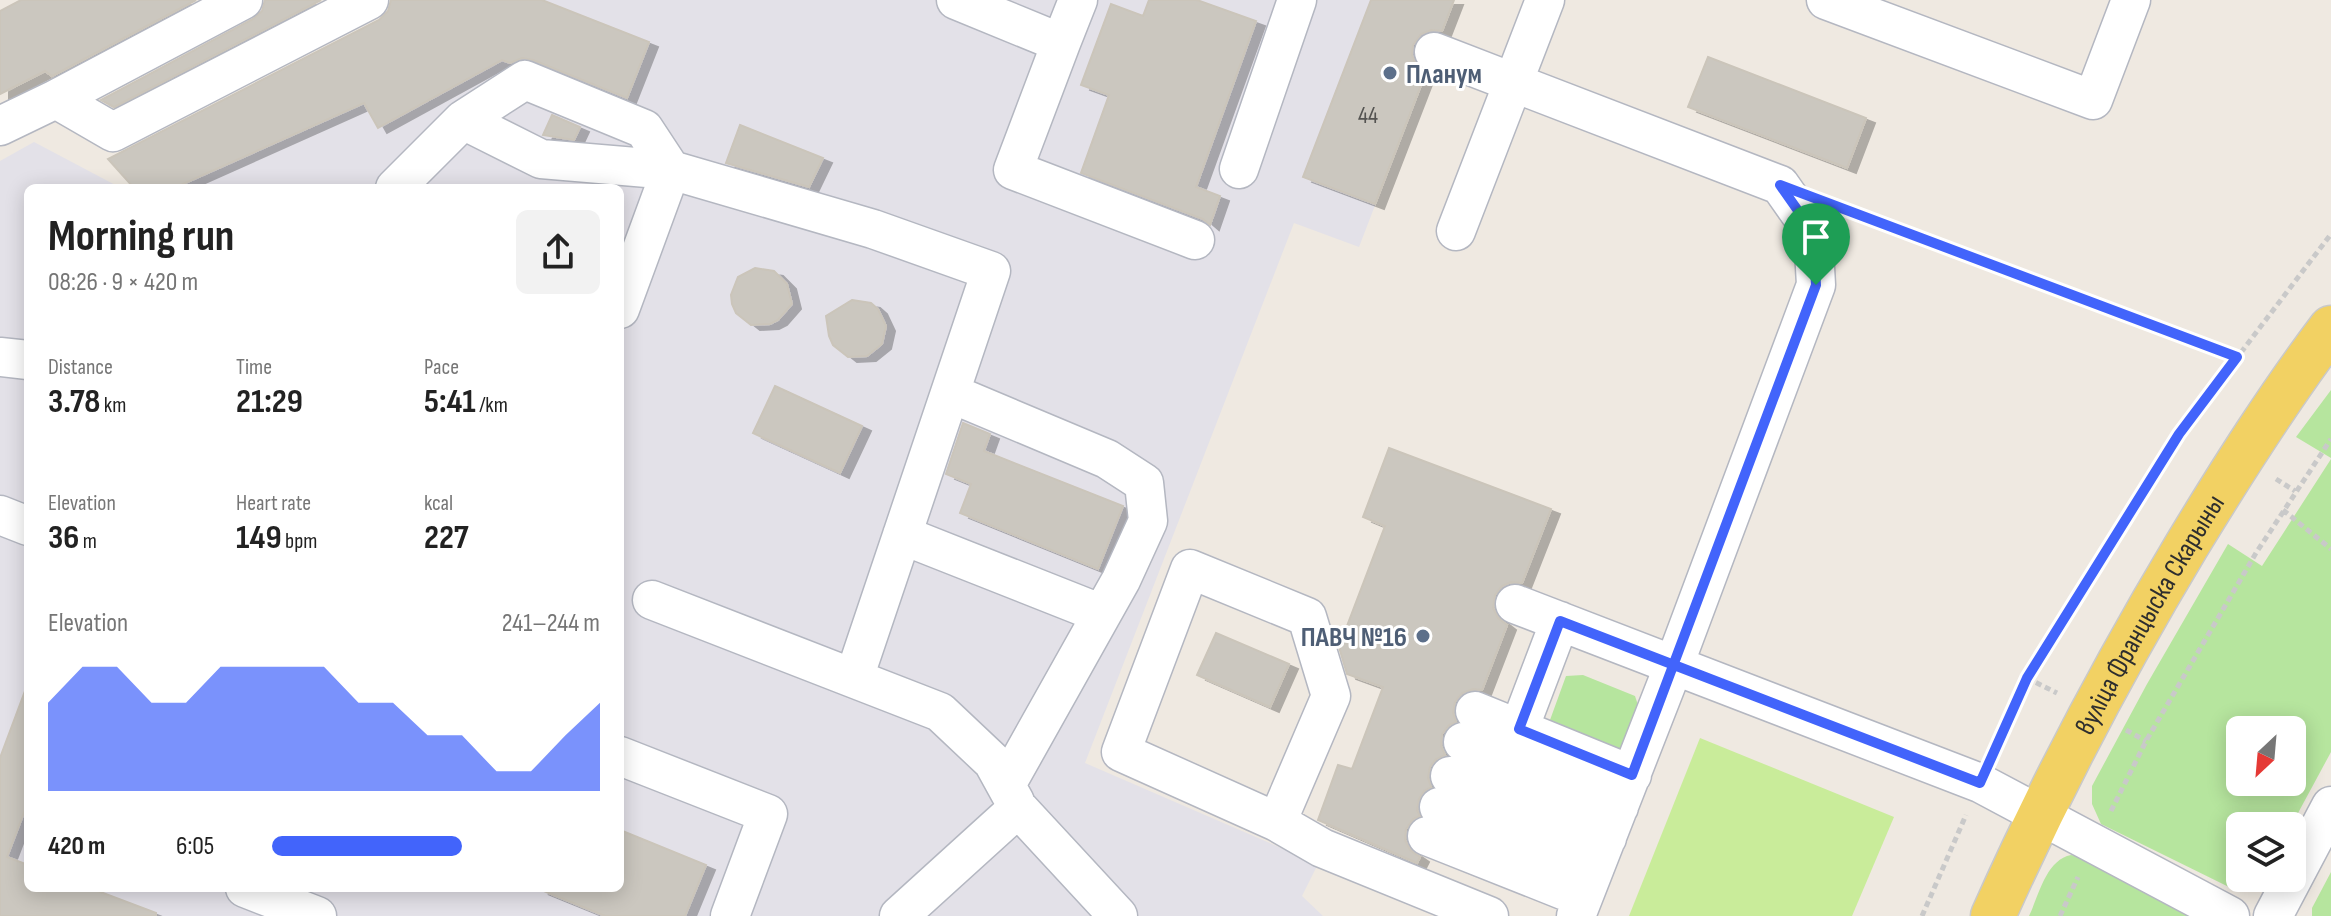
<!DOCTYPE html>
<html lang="en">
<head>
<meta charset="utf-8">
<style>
  :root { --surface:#fff; --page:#f2f2f2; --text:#222; --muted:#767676; --accent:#4264fb }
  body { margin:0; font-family:"Sofia Sans Condensed",sans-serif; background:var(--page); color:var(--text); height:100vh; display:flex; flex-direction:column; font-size:30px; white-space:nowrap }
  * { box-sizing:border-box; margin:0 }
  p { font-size:26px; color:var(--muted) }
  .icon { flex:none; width:44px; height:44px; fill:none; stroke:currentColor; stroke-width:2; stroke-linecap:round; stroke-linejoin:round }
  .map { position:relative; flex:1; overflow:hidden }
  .details { position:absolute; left:24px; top:184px; width:600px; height:708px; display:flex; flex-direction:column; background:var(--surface); border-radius:12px; box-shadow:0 4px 20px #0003 }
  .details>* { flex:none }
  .needle { width:52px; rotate:206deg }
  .controls { position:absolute; left:2226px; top:716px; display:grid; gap:16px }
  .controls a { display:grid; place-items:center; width:80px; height:80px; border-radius:12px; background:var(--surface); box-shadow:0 4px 20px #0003; font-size:40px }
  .pin { position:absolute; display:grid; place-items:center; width:68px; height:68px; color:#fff; margin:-82px -34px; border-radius:50% 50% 50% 0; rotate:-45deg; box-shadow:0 0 8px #0007 }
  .pin .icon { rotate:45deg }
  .round { display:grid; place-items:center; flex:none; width:84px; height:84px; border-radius:12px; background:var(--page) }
  .summary { display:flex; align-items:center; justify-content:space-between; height:136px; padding:0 24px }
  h1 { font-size:44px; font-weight:700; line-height:60px }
  .figures { display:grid; grid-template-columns:repeat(3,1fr); gap:12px; height:136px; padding:8px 24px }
  .figures div { display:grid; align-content:center }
  .figures b { font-size:34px; font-weight:700 }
  .figures small { font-size:22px; font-weight:400 }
  .figures p { font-size:22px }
  .chart { height:224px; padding:16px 24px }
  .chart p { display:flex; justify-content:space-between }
  .chart svg { width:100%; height:144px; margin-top:8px; fill:var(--accent); opacity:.7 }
  ul { padding:0 24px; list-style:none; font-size:26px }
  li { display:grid; grid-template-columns:128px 96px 1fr; align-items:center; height:60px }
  li i { height:20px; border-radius:10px; background:var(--accent) }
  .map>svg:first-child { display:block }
  .industrial { fill:#e3e1e8 }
  .green { fill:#b6e59e; fill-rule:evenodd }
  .pitch { fill:#c9ec9a }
  .building { fill:#cbc7bf; stroke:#cbc5ba; stroke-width:2; filter:url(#shadow) }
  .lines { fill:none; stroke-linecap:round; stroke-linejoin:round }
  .minor-casing { stroke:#b4b7c1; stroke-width:41 }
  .major-casing { stroke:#c9c9c9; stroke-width:47 }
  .path { stroke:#c9c9c9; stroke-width:5; stroke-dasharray:6 4; stroke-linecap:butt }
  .minor { stroke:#fff; stroke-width:38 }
  .major { stroke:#f2d163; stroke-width:44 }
  .route-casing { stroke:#fff; stroke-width:16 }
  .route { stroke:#4264fb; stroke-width:10 }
  .service-dot { fill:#5c6f8a; stroke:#fff; stroke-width:3 }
  .labels { text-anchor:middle; stroke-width:6; stroke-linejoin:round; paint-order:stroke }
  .number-label { font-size:24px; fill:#555452 }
  .service-label { font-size:28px; font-weight:bold; fill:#4e5e75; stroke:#fff; text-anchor:start }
  .street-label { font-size:28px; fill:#2e2e2e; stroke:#fff }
</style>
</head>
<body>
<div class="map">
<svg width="2331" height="916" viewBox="0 0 2331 916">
  <defs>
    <filter id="shadow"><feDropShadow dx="9" dy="5" stdDeviation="0" flood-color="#0004"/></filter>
  </defs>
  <rect width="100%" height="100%" fill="#efe9e1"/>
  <path class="industrial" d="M529,0h925l-95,247 -65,-24 -209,540 233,101 -16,32 21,20h-1323v-755l34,-19 87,46h-93v700h592v-700h-446l191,-85z"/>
  <path class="green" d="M2331,390v68l-35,-21z
    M2331,459v293l-40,74h-51v52h22l-11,10 -18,1 -132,-65 -9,-20v-18l55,-102 81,-140 34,22zM2292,730v52h-52v-52z
    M1583,675l52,21 6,18 -14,37 -11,6 -60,-25 -6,-12 16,-44z
    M2071,855l10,2 108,59h-160c10,-21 17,-56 42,-61z
    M2331,872v44h-19v-8z"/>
  <path class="pitch" d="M1700,738l194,79 -42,99h-223z"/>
  <path class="building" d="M21,0h175l-144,76 -7,-5 -45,23v-83z
    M265,0h56l-207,107 -13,-7 152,-81 9,-8z
    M391,0h151l107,42 -22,56 -94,-38 -11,-2 -12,5 -8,-3 -124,68 -14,-25 -190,85h-40l-26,-29 271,-139 9,-9z
    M1149,0h48l59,21 -60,166 24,9 -10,29 -7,-6 -122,-46 28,-78 -28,-10 30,-81 32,12z
    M1371,0h83l-12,31 -11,-1 -10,4 -8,11 -1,10 4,10 10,7 -51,132 -72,-27z
    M1708,57l158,61 -19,50 -159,-61z
    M552,115l28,12 -6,13 -31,-5z
    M740,125l83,33 -14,29 -83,-24z
    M755,268l19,3 13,13 5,20 -14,16 -8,4 -19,1 -15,-12 -4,-9 -1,-9 7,-18z
    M852,300l19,3 7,6 8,17 -4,18 -15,12 -19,1 -15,-12 -4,-9 -3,-20z
    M775,386l87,40 -22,47 -87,-40z
    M963,423l27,11 -6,17 139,55 -25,63 -138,-56 11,-29 -25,-10z
    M1389,448l162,61 -29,74 -11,-1 -9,4 -7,9 -2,13 5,10 9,7 -25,65 -9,-1 -11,4 -7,9 -2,11 3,9 -7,3 -7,9 -1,12 4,9 -9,4 -6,8 -2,11 3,9 -7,4 -5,8 -2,11 3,6 -7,3 -7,10 -1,11 5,10 10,7 -3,6 -99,-43 20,-55 14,4 31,-82 -36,-13 -8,-27 46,-121 -22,-9z
    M1216,633l73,31 -19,43 -73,-32z
    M25,691l3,1v110l-21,55 21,8v23h62l66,25v3h-156v-158z
    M620,830l86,35 -21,51h-80l-66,-27 81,-1z"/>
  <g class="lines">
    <defs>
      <path id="minor" d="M956,0l105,43 -48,127 182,70
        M1826,0l267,100 38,-100
        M1061,43l17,-43
        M1434,52l346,133 33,47 3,53 -142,380 -98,251
        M56,99l187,-99
        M463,120l62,-40 119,49 27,41 -51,139
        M0,126l56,-27 57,33 256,-132
        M1239,169l58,-169
        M395,188l68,-68 78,39 130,11 202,59 118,42 -137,407
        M1456,231l89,-231
        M0,357l28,3
        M950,393l157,66 37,24 4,38 -27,59 -115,205
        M0,515l28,11
        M902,535l200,79
        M652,600l288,112 53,50 22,40
        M1515,604l465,179 250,133
        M1475,711l157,64
        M1519,729l41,-108
        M1463,742l156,65
        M620,756l148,58 -38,102
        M1450,776l157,62
        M1439,807l157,58
        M1277,822l54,-126 -24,-79 -117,-48 -69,183 156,70 45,26 167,68
        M1427,836l156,62
        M245,888l72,28
        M899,916l119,-108 100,108
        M2273,916l58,-110"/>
      <g id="major">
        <path id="s1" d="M1993,916c57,-128 122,-251 194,-371 45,-74 91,-147 144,-217"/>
      </g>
    </defs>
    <use href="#minor" class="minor-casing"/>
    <use href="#major" class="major-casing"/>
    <path class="path" d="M1845,209l392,148
      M2276,479l19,12
      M2283,510l48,39
      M2027,678l30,15
      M2126,730l20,11
      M1994,751l33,-73 152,-244 152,-200
      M2111,811l35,-70 110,-188 75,-114
      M1922,916l44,-101
      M2060,916l18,-39"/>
    <use href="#minor" class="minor"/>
    <use href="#major" class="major"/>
  </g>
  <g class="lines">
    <defs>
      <path id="route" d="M1816,285l-184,490 -113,-46 41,-108 420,162 47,-105 152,-244 58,-77 -457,-172 33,47 3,53"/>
    </defs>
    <use href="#route" class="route-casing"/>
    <use href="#route" class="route"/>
  </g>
  <g class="service-dot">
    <circle cx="1390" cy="73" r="8"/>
    <circle cx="1423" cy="636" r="8"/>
  </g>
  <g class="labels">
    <g class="number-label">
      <text x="1368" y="123">44</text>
    </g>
    <g class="service-label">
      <text x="1406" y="83">Планум</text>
      <text x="1407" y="646" text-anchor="end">ПАВЧ №16</text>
    </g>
    <g class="street-label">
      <text dy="10" stroke="none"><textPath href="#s1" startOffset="340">вуліца Францыска Скарыны</textPath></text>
    </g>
  </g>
</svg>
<div class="controls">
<a><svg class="needle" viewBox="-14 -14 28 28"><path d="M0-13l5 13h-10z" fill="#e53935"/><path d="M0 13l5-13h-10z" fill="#767676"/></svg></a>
<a><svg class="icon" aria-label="layers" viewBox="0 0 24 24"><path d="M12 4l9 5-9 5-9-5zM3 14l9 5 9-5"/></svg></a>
</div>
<div class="pin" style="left:1816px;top:285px;background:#1e9e55"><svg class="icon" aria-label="arrive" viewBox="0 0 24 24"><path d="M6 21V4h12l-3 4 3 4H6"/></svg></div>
<section class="details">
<div class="summary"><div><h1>Morning run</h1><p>08:26 · 9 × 420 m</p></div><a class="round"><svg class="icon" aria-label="share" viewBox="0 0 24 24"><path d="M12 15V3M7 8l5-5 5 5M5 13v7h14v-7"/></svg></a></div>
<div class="figures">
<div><p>Distance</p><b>3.78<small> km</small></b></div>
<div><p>Time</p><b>21:29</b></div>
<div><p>Pace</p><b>5:41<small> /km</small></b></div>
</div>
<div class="figures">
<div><p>Elevation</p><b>36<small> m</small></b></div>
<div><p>Heart rate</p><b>149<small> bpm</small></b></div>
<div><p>kcal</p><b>227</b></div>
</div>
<div class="chart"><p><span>Elevation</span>241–244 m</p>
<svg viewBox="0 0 160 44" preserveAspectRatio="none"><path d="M0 44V17L10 6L20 6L30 17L40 17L50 6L60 6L70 6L80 6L90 17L100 17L110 27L120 27L130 38L140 38L150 27L160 17V44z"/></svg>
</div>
<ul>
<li><b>420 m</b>6:05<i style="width:58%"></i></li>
</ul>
</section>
</div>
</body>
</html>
